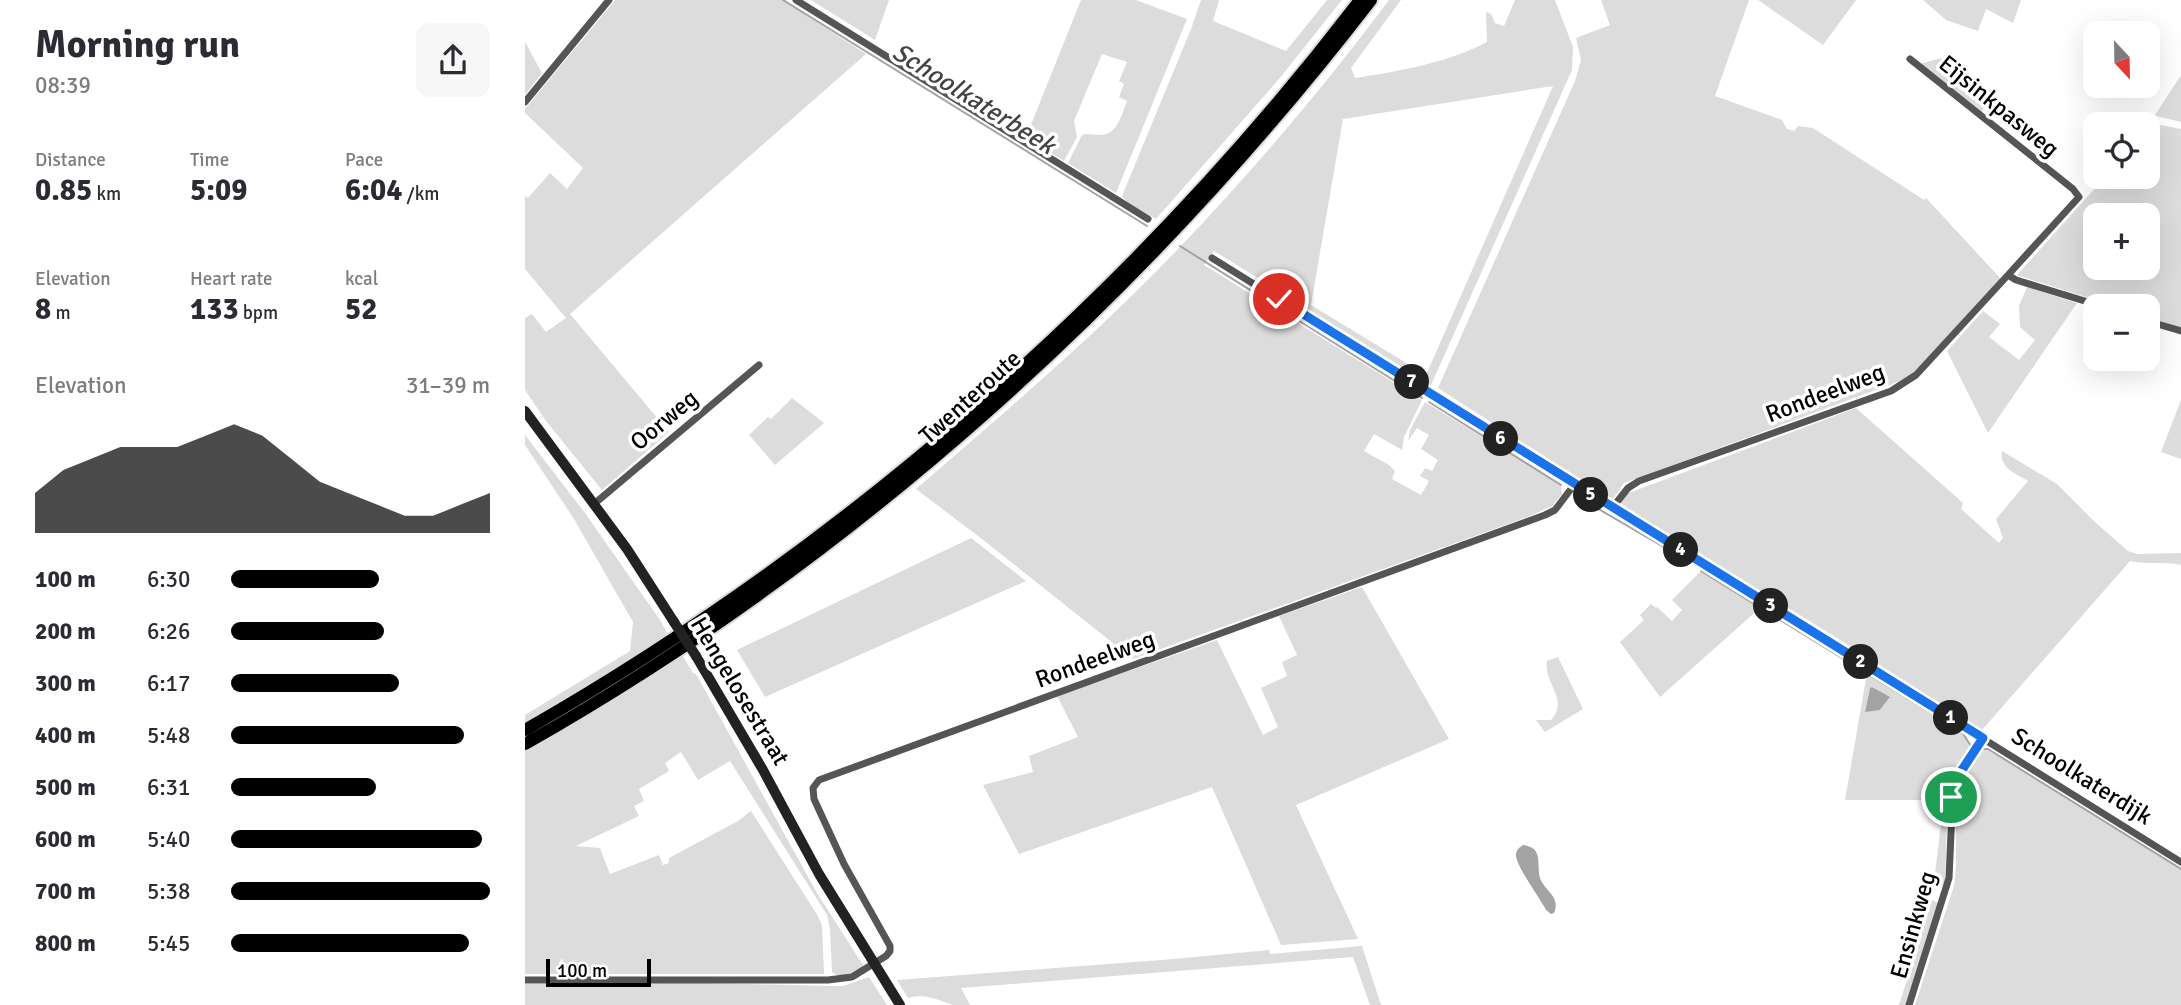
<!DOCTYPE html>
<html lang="en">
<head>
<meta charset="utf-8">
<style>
  :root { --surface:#fff; --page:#f7f7f7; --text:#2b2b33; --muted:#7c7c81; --accent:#000 }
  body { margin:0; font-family:Signika,sans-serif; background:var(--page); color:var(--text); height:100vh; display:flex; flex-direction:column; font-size:26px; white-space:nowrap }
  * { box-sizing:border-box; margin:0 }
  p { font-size:23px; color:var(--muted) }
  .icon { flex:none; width:38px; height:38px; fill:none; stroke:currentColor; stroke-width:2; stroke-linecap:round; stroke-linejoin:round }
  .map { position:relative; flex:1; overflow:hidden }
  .drawer { display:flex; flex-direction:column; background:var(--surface); width:525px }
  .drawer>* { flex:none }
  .needle { width:46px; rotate:158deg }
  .controls { position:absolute; left:1558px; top:21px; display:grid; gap:14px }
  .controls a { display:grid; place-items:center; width:77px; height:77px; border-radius:14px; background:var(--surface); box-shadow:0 7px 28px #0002; font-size:35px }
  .scale { position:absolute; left:21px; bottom:18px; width:105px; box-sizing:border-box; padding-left:7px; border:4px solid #000; border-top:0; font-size:19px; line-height:24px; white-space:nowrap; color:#000; -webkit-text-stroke:5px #fff; paint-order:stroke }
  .pin { position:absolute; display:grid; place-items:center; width:60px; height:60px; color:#fff; margin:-30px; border:4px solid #fff; border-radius:50%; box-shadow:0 2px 7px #0007 }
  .km { position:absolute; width:35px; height:35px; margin:-18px; border-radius:50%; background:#222; color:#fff; font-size:19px; line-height:35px; text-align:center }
  .round { display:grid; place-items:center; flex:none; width:74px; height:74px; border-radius:14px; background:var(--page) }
  .head { display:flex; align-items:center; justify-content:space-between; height:119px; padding:0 35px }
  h1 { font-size:38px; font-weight:800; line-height:52px }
  .metrics { display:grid; grid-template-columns:repeat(3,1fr); gap:10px; height:119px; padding:7px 35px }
  .metrics div { display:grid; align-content:center }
  .metrics b { font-size:30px; font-weight:800 }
  .metrics small { font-size:19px; font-weight:400 }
  .metrics p { font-size:19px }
  .chart { height:196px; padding:14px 35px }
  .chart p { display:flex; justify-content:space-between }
  .chart svg { width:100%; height:126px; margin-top:7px; fill:var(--accent); opacity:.7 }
  ul { padding:0 35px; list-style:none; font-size:23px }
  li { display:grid; grid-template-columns:112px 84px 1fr; align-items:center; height:52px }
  li i { height:18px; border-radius:9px; background:var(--accent) }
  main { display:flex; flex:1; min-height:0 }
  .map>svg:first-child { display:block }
  .green { fill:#dcdcdc; fill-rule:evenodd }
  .water { fill:#a3a3a3 }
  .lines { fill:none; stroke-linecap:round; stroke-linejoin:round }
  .stream { stroke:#a3a3a3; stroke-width:2 }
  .trunk-casing { stroke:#dbdbdb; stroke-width:16 }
  .minor { stroke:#555; stroke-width:7 }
  .secondary { stroke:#222; stroke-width:10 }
  .trunk { stroke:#000; stroke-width:12 }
  .secondary-bridge { stroke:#222; stroke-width:10 }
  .route-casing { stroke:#fff; stroke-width:14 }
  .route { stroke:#1a73e8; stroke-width:9 }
  .labels { text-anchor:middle; stroke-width:7; stroke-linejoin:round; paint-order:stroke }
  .street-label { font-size:24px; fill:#000; stroke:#fff }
  .water-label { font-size:26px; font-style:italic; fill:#444; stroke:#fff }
</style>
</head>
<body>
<main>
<section class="drawer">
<div class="head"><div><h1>Morning run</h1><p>08:39</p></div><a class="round"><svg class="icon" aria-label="share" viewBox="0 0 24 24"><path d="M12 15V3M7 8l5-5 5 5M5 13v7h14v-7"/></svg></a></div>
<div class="metrics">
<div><p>Distance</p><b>0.85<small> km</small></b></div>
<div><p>Time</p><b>5:09</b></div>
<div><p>Pace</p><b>6:04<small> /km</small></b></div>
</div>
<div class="metrics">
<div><p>Elevation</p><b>8<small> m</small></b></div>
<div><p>Heart rate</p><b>133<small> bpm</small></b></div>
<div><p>kcal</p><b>52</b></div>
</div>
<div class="chart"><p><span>Elevation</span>31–39 m</p>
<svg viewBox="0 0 160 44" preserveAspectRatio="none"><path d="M0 44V30L10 22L20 18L30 14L40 14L50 14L60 10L70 6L80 10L90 18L100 26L110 30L120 34L130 38L140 38L150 34L160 30V44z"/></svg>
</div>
<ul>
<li><b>100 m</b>6:30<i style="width:57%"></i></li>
<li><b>200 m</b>6:26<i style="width:59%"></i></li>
<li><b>300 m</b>6:17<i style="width:65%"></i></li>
<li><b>400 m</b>5:48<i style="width:90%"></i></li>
<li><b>500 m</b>6:31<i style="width:56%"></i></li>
<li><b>600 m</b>5:40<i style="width:97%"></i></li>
<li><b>700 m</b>5:38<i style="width:100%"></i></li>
<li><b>800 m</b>5:45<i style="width:92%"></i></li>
</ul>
</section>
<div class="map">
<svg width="1656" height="1005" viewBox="0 0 1656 1005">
  <rect width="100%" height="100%" fill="#fff"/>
  <path class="green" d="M90,0h168l83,54 -296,260 99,118 -67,58 -56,-69 -21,-31v-72l7,-4 14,18 20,-14 -41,-49v-73l3,2 22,-25 17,16 16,-21 -58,-55v-4z
    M286,0h78l-14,40z
    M556,0h55l51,19 -71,174 -48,-30 14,-28c7,-2 10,0 17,0 19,0 22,-19 28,-34l-8,-4 5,-13 -5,-3 8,-19 -25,-8 -28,67 3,16 -13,24 -38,-24z
    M676,0h18l-6,21 73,30 41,-51h15l-63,79 -123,140 -28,-16 -6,-7 69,-167z
    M864,0h12l-50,68 4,10c45,-7 92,-15 132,-36l-1,-30 5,2 4,9 9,3 11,-26h40l18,47 -1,23 -141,315 -217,-134 -10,14 218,135 -18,37 -2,13 -28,-16 -10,17 25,14 6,6 -3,8 29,16 8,-14 -9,-5 5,-8 7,3 6,-11 -17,-11 8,-14 -12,-7 -9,13 2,-11 15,-28 136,83 1,9 -10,12 -22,10 -397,143 -151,-120 -66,-50c89,-77 180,-154 261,-239 76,-79 147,-163 212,-250zM1028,86l-127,289 -115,-70 32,-186z
    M1076,0h148l-34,96 67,24 5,9 7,2 4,-5 15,2 111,72 2,-2 75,81 -90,98 -287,106 -12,17 -174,-112 137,-307 6,-21 -5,-22 34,-13z
    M1233,0h98l-33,45z
    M1398,0h98l-8,23 -27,-14 -8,22 -32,-11z
    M0,42l17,31 -17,22z
    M1416,58l35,33 13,8 -8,14 -61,-49z
    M1656,75v47l-25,-6 -1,-1z
    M1625,123l31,6v199l-34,-11v-11h-33l-97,-31 88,-98h42v-52zM1570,215h52v53h-52z
    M1502,287l50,16 -89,130 -41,-82 36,-40 17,13 -11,13 30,23 16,-20 -15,-13 -1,-21z
    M267,398l32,25 -49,42 -26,-30 19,-18 3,2z
    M1656,400v59l-20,-7z
    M1331,408l107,95 -2,6 38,34 4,-5 -7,-19 32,-38c-12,-7 -29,-13 -26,-30l55,33 39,39 32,28 9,3 44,-1v12c-17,-4 -34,0 -51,-4l-148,169 -145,-92 -212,-131 -5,-5 6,-8z
    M0,435l60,78 75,107 9,16 -144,90v-11l105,-64 3,-29 -59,-103 -49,-74z
    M446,538l55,43 -261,116 -28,-47z
    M1176,571l60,36 -101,90 -40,-55 24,-22 -4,-5 11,-11 5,4 1,-1 15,14 10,-11 -10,-10z
    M837,587l87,152 -153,66 62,134 -77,6 -69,-158 -193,67 -36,-69 50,-13 -4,-16 49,-19 -21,-41 160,-56 46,95 15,-8 -17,-39 26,-12 -5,-14 15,-7 -18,-39z
    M156,653l12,20 3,1 121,219 46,72v2l-5,5 -18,5 -8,-5 -2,-43 -3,-14 -97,-154 -32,19 -17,-28 -16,11 4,8 -30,18 5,12 -10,5 5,10 -63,30 24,2 10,26 49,-19 4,10 6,-2v-5l69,-37 13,-10 67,105 4,10 2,48h-299v-224l51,-29z
    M1033,657l25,52 -38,23 -9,-12h15c19,-20 -8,-37 -4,-59z
    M1342,673l95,59 8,12 -1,7 -19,34 -2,9 -3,87c-3,6 -5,9 -12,9l8,-66v-24h-96zM1348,687l16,12 -9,11 -15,1 5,-23z
    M1457,747l31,17 168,105v136h-266l39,-119c7,-42 -10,-108 28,-139z
    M1407,900l6,3 -31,102h-8z
    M837,946l19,59h-11l-17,-48 -392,31 9,17c-5,0 -12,0 -17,0 -15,-5 -29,-12 -45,-7l-11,-18 277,-21 95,-9 1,4z
    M344,977l18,28h-362v-21l178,-1 131,3h9z"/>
  <path class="water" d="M1347,687l18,10 -10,13 -15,2 5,-24z
    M998,845c4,1 7,1 11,4 7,7 3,20 6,29 5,14 21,18 14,35l-3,1 -5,-4c-6,-12 -31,-45 -30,-56 1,-5 3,-6 7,-9z"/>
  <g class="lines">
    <path class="stream" d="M258,0l364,226
      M655,246l242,152
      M904,402l132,83
      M1053,497l96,56
      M1176,571l261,161 9,14
      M1455,749h8l193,120"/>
    <defs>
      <path id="trunk" d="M0,730c320,-183 611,-437 835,-730
        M0,744c327,-185 617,-447 846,-744"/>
    </defs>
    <use href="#trunk" class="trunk-casing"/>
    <path class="minor" d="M271,0l352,219
      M1385,59l163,130 6,8 -71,78
      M0,102l84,-102
      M687,258l969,604
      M1622,321l34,10
      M69,504l165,-139
      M1088,507l15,-19 11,-7 252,-90 25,-16 92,-100 8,5 85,26
      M0,980h303l24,-3 34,-21 4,-5v-5l-46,-82 -30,-65 -1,-11 6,-8 726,-265 10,-5 19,-25
      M1384,1005l40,-127 4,-89 3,-10 27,-41"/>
    <path class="secondary" d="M0,411l102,138 47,73
      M171,656l67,114 56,104 81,131"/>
    <use href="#trunk" class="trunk"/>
    <path class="secondary-bridge" d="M149,622l22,34"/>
  </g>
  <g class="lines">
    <defs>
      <path id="route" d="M754,299l704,439 -27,41 -5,18"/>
    </defs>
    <use href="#route" class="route-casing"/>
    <use href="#route" class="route"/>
  </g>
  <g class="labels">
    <g class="street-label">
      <text transform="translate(1474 106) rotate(39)" y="8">Eijsinkpasweg</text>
      <text transform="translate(1300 393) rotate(-21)" y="8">Rondeelweg</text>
      <text transform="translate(445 397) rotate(-42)" y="8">Twenteroute</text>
      <text transform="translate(139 420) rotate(-40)" y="8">Oorweg</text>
      <text transform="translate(570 659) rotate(-20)" y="8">Rondeelweg</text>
      <text transform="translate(215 691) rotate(59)" y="8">Hengelosestraat</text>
      <text transform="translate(1557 776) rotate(32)" y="8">Schoolkaterdijk</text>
      <text transform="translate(1388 925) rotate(-74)" y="8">Ensinkweg</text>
    </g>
    <g class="water-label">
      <text transform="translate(449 98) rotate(32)" y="9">Schoolkaterbeek</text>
    </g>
  </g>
</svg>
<div class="controls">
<a><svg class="needle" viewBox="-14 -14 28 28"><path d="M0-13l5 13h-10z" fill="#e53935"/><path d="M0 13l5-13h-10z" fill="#7c7c81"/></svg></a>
<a><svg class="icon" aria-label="locate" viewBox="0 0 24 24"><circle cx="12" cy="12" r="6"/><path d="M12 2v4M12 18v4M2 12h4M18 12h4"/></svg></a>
<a>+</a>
<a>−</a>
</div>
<div class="scale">100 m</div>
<div class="pin" style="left:1426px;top:797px;background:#1e9e55"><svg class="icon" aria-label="arrive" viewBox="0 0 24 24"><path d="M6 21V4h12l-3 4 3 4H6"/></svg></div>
<div class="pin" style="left:754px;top:299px;background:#d93025"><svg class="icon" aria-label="check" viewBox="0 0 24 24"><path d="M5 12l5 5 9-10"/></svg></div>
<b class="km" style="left:1426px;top:718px">1</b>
<b class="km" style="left:1336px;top:662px">2</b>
<b class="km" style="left:1246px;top:606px">3</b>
<b class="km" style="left:1156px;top:550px">4</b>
<b class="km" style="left:1066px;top:495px">5</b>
<b class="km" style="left:976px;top:439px">6</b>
<b class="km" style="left:887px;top:382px">7</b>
</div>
</main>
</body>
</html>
